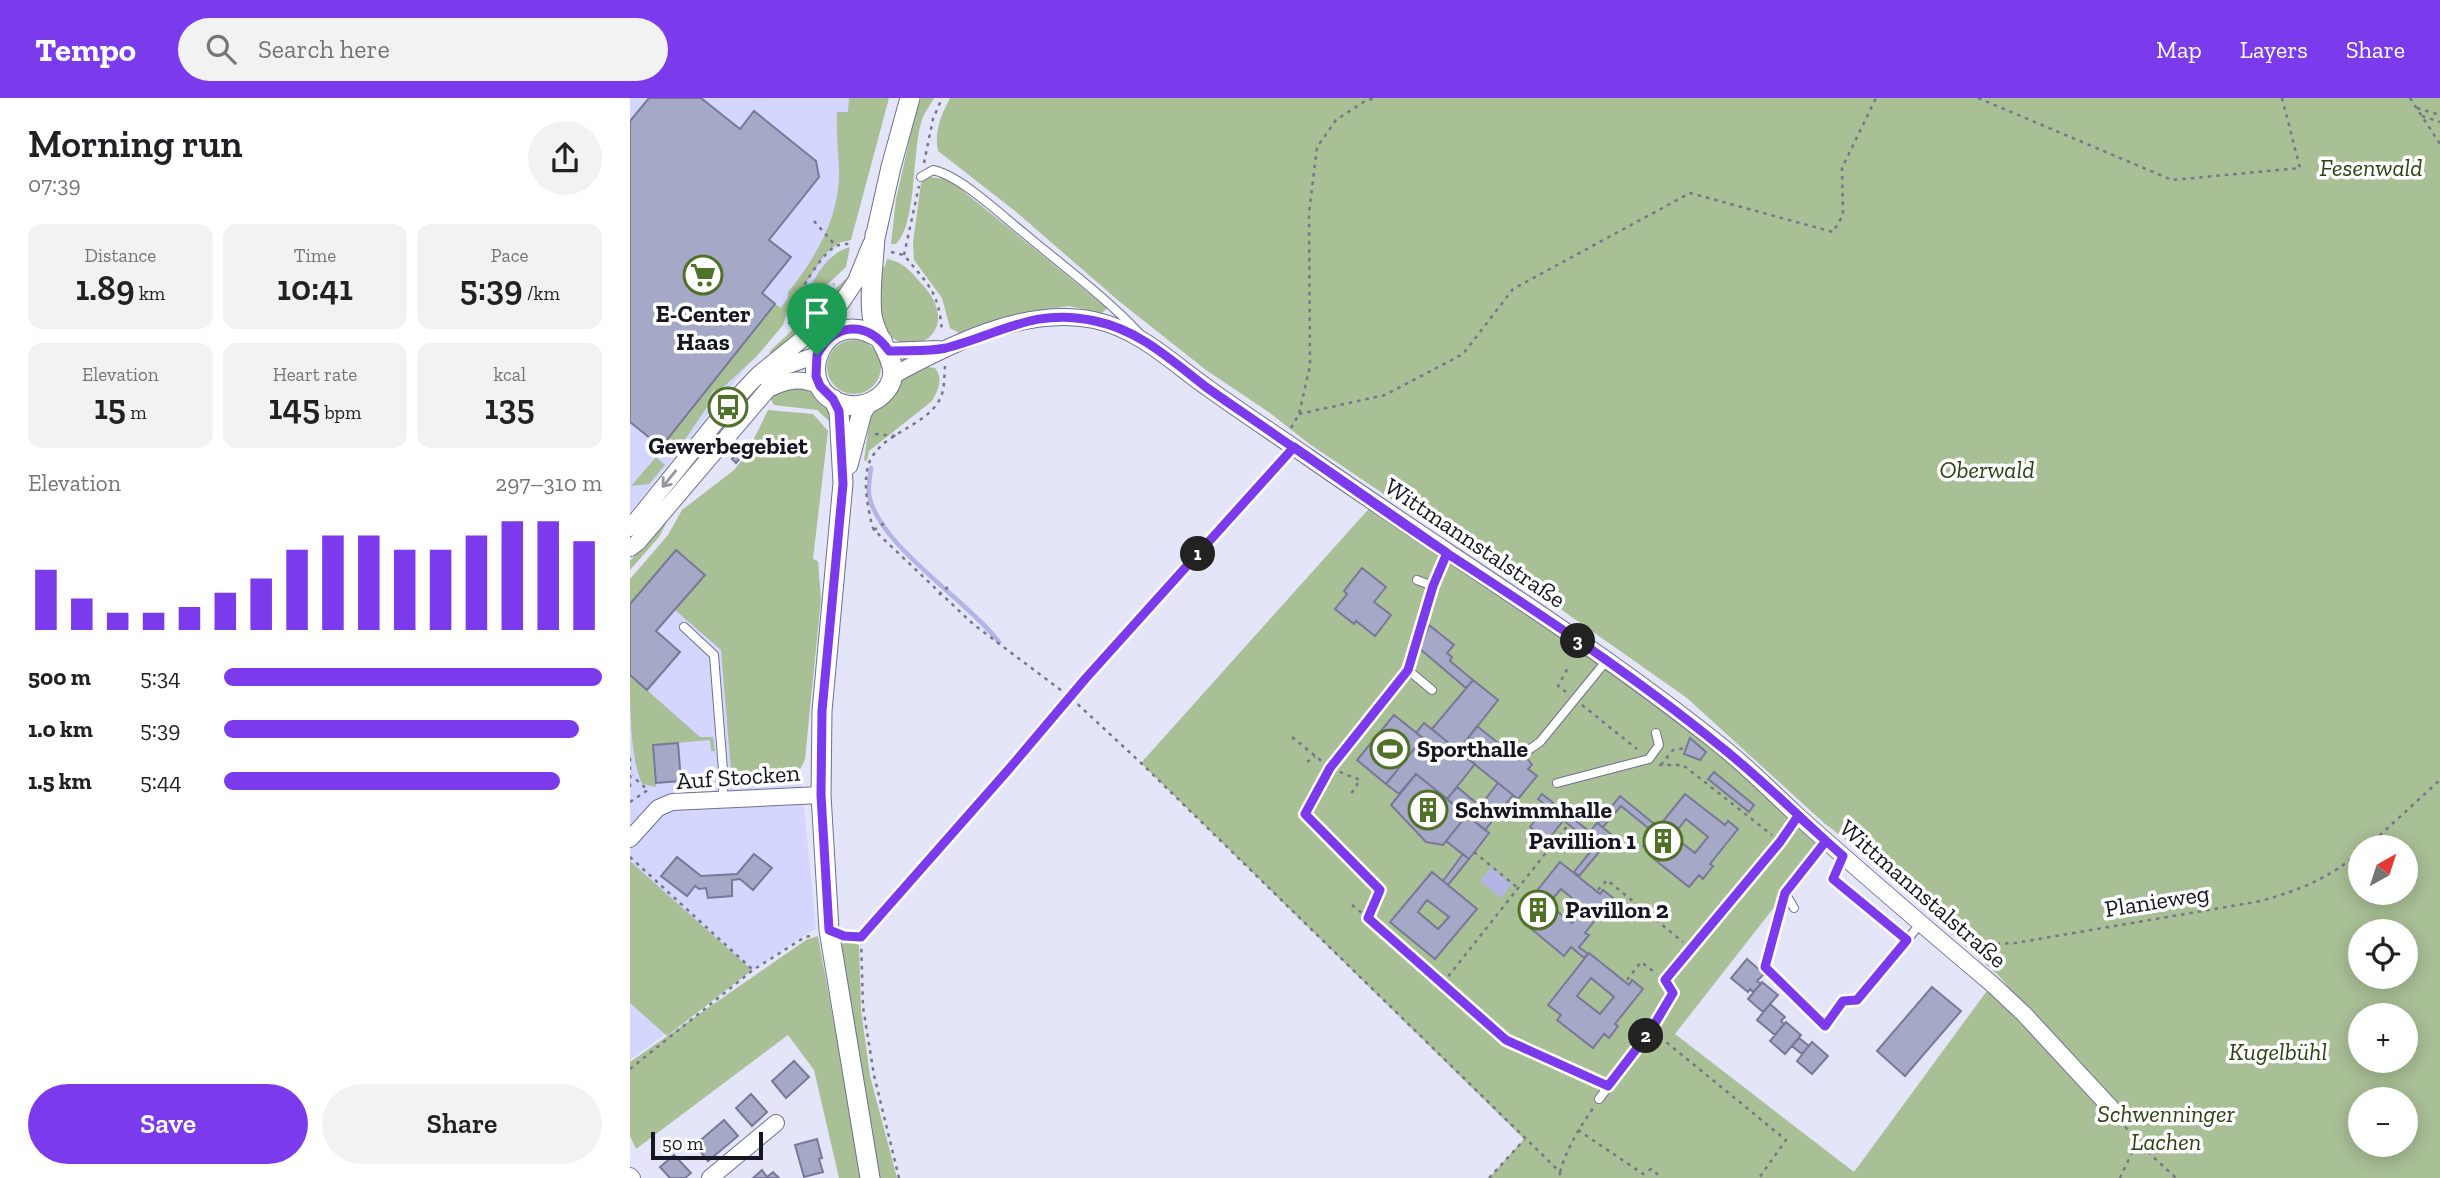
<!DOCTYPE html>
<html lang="en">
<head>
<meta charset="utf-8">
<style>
  :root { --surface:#fff; --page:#f2f2f2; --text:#202124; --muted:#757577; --accent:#7c3aed }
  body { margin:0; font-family:"Zilla Slab",serif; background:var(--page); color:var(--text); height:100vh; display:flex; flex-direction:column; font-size:26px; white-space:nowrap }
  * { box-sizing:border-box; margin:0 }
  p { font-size:23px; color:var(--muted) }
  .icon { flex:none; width:38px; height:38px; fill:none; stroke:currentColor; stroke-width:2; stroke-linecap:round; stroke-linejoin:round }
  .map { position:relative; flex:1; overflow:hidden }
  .side { display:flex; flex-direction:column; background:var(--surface); width:630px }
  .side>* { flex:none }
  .needle { width:46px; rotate:39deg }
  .tools { position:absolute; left:1718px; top:737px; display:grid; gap:14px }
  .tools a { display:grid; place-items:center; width:70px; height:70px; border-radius:50%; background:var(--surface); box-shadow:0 4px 18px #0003; font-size:35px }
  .scale { position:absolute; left:21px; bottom:18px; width:112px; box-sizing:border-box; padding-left:7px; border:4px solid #161622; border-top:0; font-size:19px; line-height:24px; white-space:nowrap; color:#161622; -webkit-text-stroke:5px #fff; paint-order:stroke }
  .pin { position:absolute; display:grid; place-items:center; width:60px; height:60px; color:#fff; margin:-72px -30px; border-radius:50% 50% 50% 0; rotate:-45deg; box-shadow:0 0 7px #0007 }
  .pin .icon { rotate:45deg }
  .km { position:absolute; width:35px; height:35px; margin:-18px; border-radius:50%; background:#222; color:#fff; font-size:19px; line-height:35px; text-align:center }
  .round { display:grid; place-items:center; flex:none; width:74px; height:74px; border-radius:37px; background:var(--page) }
  .head { display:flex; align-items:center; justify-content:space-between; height:119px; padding:0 28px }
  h1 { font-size:38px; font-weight:600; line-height:52px }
  .stats { display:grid; grid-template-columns:repeat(3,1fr); gap:10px; height:119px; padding:7px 28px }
  .stats div { display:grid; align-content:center; border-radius:14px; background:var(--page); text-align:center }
  .stats b { font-size:35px; font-weight:600 }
  .stats small { font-size:19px; font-weight:400 }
  .stats p { font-size:19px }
  .chart { height:196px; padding:14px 28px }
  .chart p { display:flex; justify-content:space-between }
  .chart svg { width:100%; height:126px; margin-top:7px; stroke:var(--accent); stroke-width:6 }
  .cta { display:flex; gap:14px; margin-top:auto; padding:14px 28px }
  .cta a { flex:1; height:80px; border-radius:42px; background:var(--accent); color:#fff; font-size:28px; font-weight:600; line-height:80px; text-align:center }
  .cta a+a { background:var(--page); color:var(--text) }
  ul { padding:0 28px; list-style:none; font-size:23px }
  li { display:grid; grid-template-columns:112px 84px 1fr; align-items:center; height:52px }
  li i { height:18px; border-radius:9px; background:var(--accent) }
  header { display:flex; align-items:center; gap:42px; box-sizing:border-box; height:98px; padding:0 35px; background:var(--accent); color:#fff }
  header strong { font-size:33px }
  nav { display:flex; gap:38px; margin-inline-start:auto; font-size:24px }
  .search { width:490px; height:63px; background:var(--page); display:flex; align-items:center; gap:18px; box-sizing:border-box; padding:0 24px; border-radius:38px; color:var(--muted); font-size:26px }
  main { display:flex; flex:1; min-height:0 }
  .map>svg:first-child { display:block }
  .built { fill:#d4d6ff }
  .green { fill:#a9bf96; fill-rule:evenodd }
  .water { fill:#b3b5e5 }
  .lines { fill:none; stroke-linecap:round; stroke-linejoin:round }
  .stream { stroke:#b3b5e5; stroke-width:4.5 }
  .building { fill:#a6a8c8; stroke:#787997; stroke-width:2; fill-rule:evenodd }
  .service-casing { stroke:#6f708e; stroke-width:10 }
  .minor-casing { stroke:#6f708e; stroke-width:18 }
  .tertiary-casing { stroke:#6f708e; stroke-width:21 }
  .path { stroke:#777787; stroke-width:2.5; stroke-dasharray:3.5 5; stroke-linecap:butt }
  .service { stroke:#fff; stroke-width:8 }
  .minor { stroke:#fff; stroke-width:16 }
  .tertiary { stroke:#fff; stroke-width:19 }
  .oneway { stroke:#96969c }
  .route-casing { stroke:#fff; stroke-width:14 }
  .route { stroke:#7c3aed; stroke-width:9 }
  .labels { text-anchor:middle; stroke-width:7; stroke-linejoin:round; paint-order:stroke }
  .park-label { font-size:24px; font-style:italic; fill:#2c4211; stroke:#fff }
  .poi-label { font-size:24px; font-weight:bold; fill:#161622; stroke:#fff; text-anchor:start }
  .street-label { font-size:24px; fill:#161622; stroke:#fff }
</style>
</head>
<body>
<header>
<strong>Tempo</strong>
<div class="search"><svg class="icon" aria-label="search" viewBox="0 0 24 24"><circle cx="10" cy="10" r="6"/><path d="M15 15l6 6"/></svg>Search here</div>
<nav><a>Map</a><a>Layers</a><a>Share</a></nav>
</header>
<main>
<section class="side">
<div class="head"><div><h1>Morning run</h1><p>07:39</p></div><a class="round"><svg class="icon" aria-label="share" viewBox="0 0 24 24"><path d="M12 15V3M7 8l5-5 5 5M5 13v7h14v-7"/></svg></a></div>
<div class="stats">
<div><p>Distance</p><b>1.89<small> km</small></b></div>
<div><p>Time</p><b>10:41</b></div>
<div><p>Pace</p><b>5:39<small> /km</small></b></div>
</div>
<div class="stats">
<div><p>Elevation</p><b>15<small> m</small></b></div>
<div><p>Heart rate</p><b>145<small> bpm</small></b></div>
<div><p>kcal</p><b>135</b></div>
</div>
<div class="chart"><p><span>Elevation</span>297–310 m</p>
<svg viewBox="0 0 160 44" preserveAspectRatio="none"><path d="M5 44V23M15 44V33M25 44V38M35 44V38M45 44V36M55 44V31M65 44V26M75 44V16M85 44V11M95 44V11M105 44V16M115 44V16M125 44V11M135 44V6M145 44V6M155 44V13"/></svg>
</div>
<ul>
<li><b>500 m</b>5:34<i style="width:100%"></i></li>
<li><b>1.0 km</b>5:39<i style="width:94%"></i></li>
<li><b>1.5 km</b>5:44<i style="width:89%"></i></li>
</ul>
<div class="cta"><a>Save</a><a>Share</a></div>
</section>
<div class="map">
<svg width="1810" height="1080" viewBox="0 0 1810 1080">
  <rect width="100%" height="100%" fill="#e4e5f9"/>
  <path class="built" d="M0,0h249l-41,147 -26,41 -182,226z
    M50,426l107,111 29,293 -41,26 -145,106v-477z"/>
  <path class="green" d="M219,0h40l-38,142 -13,3 -13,11 -38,58 -4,13 -26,31 -39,36 -4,-2 -6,8 3,3 -35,52 -15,-6 114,-143 6,4 7,-10v-6c29,-35 53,-78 51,-125 -1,-19 -3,-36 -2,-55h11z
    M291,0h13c-3,6 -8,12 -11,19 -12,30 -5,106 -27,127h-5l5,-45 20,-88z
    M320,0h1490v1080h-951l35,-39 -383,-376 233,-260 300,207 152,131 -151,193 179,138 138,-188 108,111 -101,-119 -135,-122 -40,-31 -137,-125 -155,-109 -46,-26 -178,-120 -38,-30 -64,-43 -86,-68 -105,-91 -77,-60c-4,-20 3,-36 12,-53zM1731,749h45v45h-45zM1731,833h45v45h-45zM1731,917h45v45h-45zM1731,1001h45v45h-45z
    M299,79l17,2 11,7 150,122 -5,5 -33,-7 -46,7 -62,21 -11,-6 -8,-30 -28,-38 -1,-18 8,-59z
    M220,149l-4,20 -48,45c12,-23 24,-58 52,-65z
    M257,161c18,4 22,11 34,24 51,54 -27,88 -42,33 -3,-14 2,-34 4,-49l2,-1z
    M221,176c-20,37 -48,55 -80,81l-2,-3z
    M197 269a27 27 0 1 1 54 0a27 27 0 1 1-54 0Z
    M297,269l8,1c9,11 3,22 -3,33l-63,50 -2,10 -3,-1 5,-35 -4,-1c14,-23 36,-48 62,-57z
    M163,289c21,3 25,9 38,24l-1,11 -13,-12 -43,-5 -4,-7 7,-5z
    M138,312l45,4 15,17 -15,128 5,2 3,38 -16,160c-11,32 -46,26 -73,24l-11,-133 -46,-40 29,-35 -28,-24 -46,53v-25l38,-44 14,-25 52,-40 12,-15z
    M26,359l9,8 -16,19 -18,2z
    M41,416l-12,23 -29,33v-9z
    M0,577l70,62h13l2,14h-4l-1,-11 -57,5 3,42 -14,-3c-12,-27 -12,-77 -12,-109z
    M0,763l122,109 -85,66 -37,-33z
    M188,838l44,242h-23l-25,-108 -26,-35 -152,114 -6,-13v-74l176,-122z
    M221,844l8,3 2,65 9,66 27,102h-25l-6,-23 -25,-211z"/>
  <path class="water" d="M861,769l21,17 -11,14 -21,-17z"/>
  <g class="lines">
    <path class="stream" d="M241,370c-1,8 -3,19 -2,27 9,50 98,105 130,147"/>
  </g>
  <path class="building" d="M19,0h52l39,31 14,-18 62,50 3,16 -50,63 22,17 -29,36 13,11 -114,143 -31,-25v-301z
    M108,354l4,4 -6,7 -4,-4z
    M46,452l29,25 -49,56 24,21 -33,38 -17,-15v-71z
    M732,470l24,19 -12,15 17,13 -16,21 -19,-15 -2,3 -19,-15 12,-15 -3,-3z
    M799,527l25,20 -7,8 5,4 -2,4 23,19 -7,8 -46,-39z
    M843,582l25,20 -40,51 -26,-22z
    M764,617l29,23 -37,46 -29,-24z
    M794,625l51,41 -28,35 -31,-25 -17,20 -13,-10 37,-46 -7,-5z
    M847,628l41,33 6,-5 8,11 -4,4 9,7 -19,23 -60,-48z
    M1060,640l16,14 -6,8 -16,-6z
    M48,645l3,38 -25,2 -3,-38z
    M1084,674l40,33 -5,7 -41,-33z
    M786,676l51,41 -24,30 -17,-3 -35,-37z
    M868,685l15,12 -28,35 -38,-31 10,-12 23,19z
    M912,696l48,38 -5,6 -47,-39z
    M1055,696l40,31 3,-4 10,8 -28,35 3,2 -10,13 -4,-4 -10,12 -35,-28 2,-3 -13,-10zM1056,721l22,18 -13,16 -22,-17z
    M990,698l38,31 -5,5 -32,-26 -18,21 -5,-3z
    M916,709l17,14 -16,20 -17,-14z
    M837,717l22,18 -20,26 -23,-18z
    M967,725l15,12 -12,15 -15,-12z
    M965,748l5,5 -21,25 -5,-4z
    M124,756l18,14 -19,22 -13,-11 -8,1v16l-24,2 -2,-10 -7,1 -4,-3 -8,10 -26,-20 16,-19 24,19 36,-2z
    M833,756l6,5 -21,26 -5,-4z
    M930,764l40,32 3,-4 10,8 -28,35 4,2 -10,12 9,7 -4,4 -13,-11 -7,9 -35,-29 4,-4 -13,-11zM931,791l23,19 -12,15 -24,-19z
    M802,774l45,37 -42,50 -45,-37zM797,802l22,17 -11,12 -20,-17z
    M959,855l40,32 3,-5 11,9 -28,35 3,2 -9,12 -5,-4 -11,14 -36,-28 4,-5 -13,-10zM961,880l23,19 -14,17 -23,-18z
    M1117,861l17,15 -7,7 4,3 -8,8 -3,-3 -2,3 -17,-14z
    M1132,884l16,13 -15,17 -15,-13z
    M1302,889l29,24 -56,65 -28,-25z
    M1140,906l15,13 -4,4 3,3 -9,11 -18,-15z
    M1156,924l15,13 -16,19 -15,-13z
    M1169,940l10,8 -7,8 -10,-8z
    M1182,944l16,14 -16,18 -15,-13z
    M164,963l15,16 -23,21 -14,-17z
    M121,996l16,18 -15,14 -16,-18z
    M94,1022l14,16 -30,25 -13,-16z
    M187,1041l5,19 -3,1 4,13 -19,5 -9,-32z
    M44,1057l17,18 -6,5h-15l-10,-11z
    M132,1072l5,7 6,-5 6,6h-26z"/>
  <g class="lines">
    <defs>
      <path id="service" d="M291,79l12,-7c28,6 68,45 92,64 38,32 79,62 113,98
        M787,482l16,6
        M54,529l30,28 10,128 -2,15
        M802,592l-24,-20 25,-84 14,-33
        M900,651l10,-7 67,-82
        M927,685l92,-24 10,-14 -3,-12
        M1213,758l-10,23 74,61
        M1164,810l-9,-15 41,-52
        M1195,927l18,-24 14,-1 64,-77
        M969,1001l52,-69 22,-37 -8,-13 115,-138 18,-26"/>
      <path id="minor" d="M259,253l49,-2
        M262,278c59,-32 133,-70 202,-56 46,10 77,42 114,68 33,24 67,46 100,69 137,96 281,183 412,288 28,22 53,48 79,72 64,57 128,112 193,167l32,30 87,94
        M135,279l12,-8 40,-14
        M0,430l98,-121 31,-33 67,-54 15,-17 15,-22 15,-37
        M0,450l8,-6 130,-153c19,-9 32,-12 52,-3
        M0,741l28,-31 14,-6 149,-7
        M0,1078l2,2
        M80,1080l66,-55"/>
      <path id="tertiary" d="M245,137c-1,26 -6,55 -3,80 3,29 41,56 6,83 -9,6 -20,9 -31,7 -60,-11 -26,-108 35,-65
        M243,149l18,-80 19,-69
        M203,301l6,12 4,72 -21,228 -1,84 8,135 41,248
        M218,367l14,-53 6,-9"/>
    </defs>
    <use href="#service" class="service-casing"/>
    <use href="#minor" class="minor-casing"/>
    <use href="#tertiary" class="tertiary-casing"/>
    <path class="path" d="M1348,0l194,82 128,-12 -18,-70
      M1780,0l30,46
      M1787,10l23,7
      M1792,18l18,6
      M294,65l9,-44 9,-21
      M184,123l21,24
      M261,154l13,3c24,30 35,36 38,77
      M274,157l15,-69
      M159,226l45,-40
      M159,226c2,-20 28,-65 45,-77 5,-3 10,-3 16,-3
      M315,268c-1,11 0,23 -5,33 -15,29 -62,34 -72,67 -5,20 0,40 4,60l2,4 99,94 97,73 71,66 419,409v6
      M669,316l86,-19 78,-41 50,-65 177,-96 143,39 10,-17 -1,-47 34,-70
      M661,330l8,-14 11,-48 -1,-153 8,-66 19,-27 29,-19 11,-3
      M245,336l21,2
      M244,432l12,-8
      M309,497l10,-9
      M772,580l-72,90 -25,46 75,76 -12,28 138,122 93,42
      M936,594l-8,-6 11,-20
      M952,607l55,44
      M662,639l38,31 30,12 -9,14
      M0,660v32
      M677,664l8,-6
      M1029,667h24l89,70
      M1031,667l12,-15 13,-2
      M0,704l18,-12 -16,-14
      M1737,749l73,-67
      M844,754l44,36
      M0,759l123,113
      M968,792l9,-10 76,62
      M722,807l16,13
      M1150,812l-16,57 53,51
      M217,838l14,1
      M1341,847l44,-2 246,-42c42,-12 65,-22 100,-49
      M997,882l14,-18 16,12
      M813,885l125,-158
      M1030,939l126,103 -27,38
      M0,971l123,-99 52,-33 9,-2
      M1490,1022l17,22 39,36
      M948,1032l65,44 8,-5 11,9
      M930,1074c7,-24 19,-44 34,-65
      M269,1080l-25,-103 -11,-68 -2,-70 148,-168 77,-91 198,-221
      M859,1080l35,-38
      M1490,1080l17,-36"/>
    <use href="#service" class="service"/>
    <use href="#minor" class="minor"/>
    <use href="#tertiary" class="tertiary"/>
  </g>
  <defs><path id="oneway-shaft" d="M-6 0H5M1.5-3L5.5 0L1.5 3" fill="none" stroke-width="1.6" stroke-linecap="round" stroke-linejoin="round" transform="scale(1.75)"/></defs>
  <use class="oneway" href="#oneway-shaft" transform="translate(39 381) rotate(129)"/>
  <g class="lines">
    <defs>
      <path id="route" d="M187,257l-1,21 4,10 13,13 6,12 4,73 -21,227 -1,84 8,135 15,6 17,1 148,-168 77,-91 208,-231 153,106 -14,33 -25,84 -78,98 -25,46 75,76 -12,28 138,122 102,46 43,-56 22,-37 -8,-13 115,-138 18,-26 28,25 -41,52 -20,74 60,59 18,-25 14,-1 50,-60 -74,-61 10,-23c-41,-36 -80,-76 -123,-110 -87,-71 -181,-133 -275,-194 -55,-36 -109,-76 -164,-113 -25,-18 -50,-34 -75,-52 -35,-27 -67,-57 -111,-66 -61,-14 -94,13 -149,27 -18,4 -39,2 -57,3 -21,-30 -54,-30 -72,4"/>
    </defs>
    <use href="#route" class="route-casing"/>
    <use href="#route" class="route"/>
  </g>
  <defs>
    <symbol id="supermarket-ring" viewBox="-11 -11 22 22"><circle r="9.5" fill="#fff" stroke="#4f7128" stroke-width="1.5"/><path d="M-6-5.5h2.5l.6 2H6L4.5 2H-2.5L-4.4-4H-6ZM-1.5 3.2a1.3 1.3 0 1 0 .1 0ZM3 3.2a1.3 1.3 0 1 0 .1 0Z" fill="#4f7128"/></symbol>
    <symbol id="bus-ring" viewBox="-11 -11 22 22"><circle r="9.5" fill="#fff" stroke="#4f7128" stroke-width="1.5"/><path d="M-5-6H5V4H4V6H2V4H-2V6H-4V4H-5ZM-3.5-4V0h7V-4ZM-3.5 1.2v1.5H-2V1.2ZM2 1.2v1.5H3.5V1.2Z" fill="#4f7128"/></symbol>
    <symbol id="stadium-ring" viewBox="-11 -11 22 22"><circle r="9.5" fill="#fff" stroke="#4f7128" stroke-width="1.5"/><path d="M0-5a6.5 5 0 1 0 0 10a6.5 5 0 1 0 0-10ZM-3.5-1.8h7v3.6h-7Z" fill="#4f7128"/></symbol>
    <symbol id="building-ring" viewBox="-11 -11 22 22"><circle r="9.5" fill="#fff" stroke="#4f7128" stroke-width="1.5"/><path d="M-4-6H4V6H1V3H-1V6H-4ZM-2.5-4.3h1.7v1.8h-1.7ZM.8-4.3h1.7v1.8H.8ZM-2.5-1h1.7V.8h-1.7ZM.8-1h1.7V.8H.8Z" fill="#4f7128"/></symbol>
  </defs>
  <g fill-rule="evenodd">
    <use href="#supermarket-ring" x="51" y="155" width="44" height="44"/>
    <use href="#bus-ring" x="76" y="287" width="44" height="44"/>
    <use href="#stadium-ring" x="738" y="629" width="44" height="44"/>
    <use href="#building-ring" x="776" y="690" width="44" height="44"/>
    <use href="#building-ring" x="1011" y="721" width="44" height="44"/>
    <use href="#building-ring" x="886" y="790" width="44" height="44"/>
  </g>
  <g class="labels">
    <g class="park-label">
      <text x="1741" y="78">Fesenwald</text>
      <text x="1357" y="380">Oberwald</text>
      <text x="1648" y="962">Kugelbühl</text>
      <text x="1536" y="1024">Schwenninger<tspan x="1536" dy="28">Lachen</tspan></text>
    </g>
    <g class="poi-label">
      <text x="73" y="224" text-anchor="middle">E-Center<tspan x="73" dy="28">Haas</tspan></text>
      <text x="98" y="356" text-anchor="middle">Gewerbegebiet</text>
      <text x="787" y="659">Sporthalle</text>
      <text x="825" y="720">Schwimmhalle</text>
      <text x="1006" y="751" text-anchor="end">Pavillion 1</text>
      <text x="935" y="820">Pavillon 2</text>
    </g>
    <g class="street-label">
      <text transform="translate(845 445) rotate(34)" y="8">Wittmannstalstraße</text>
      <text transform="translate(108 679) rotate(-4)" y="8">Auf Stocken</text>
      <text transform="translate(1293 796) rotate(41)" y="8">Wittmannstalstraße</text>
      <text transform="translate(1527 803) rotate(-9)" y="8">Planieweg</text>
    </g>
  </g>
</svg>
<div class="tools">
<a><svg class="needle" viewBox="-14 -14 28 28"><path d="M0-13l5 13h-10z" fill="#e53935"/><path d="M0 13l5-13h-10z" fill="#757577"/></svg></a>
<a><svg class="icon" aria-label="locate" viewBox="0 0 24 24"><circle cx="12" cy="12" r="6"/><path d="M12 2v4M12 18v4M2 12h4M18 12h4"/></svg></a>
<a>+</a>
<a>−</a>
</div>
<div class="scale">50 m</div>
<div class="pin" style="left:187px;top:257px;background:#1e9e55"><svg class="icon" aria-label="arrive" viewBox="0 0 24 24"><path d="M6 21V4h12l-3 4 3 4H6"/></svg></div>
<b class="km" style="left:568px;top:456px">1</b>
<b class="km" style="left:1016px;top:938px">2</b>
<b class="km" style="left:948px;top:543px">3</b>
</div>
</main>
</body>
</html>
